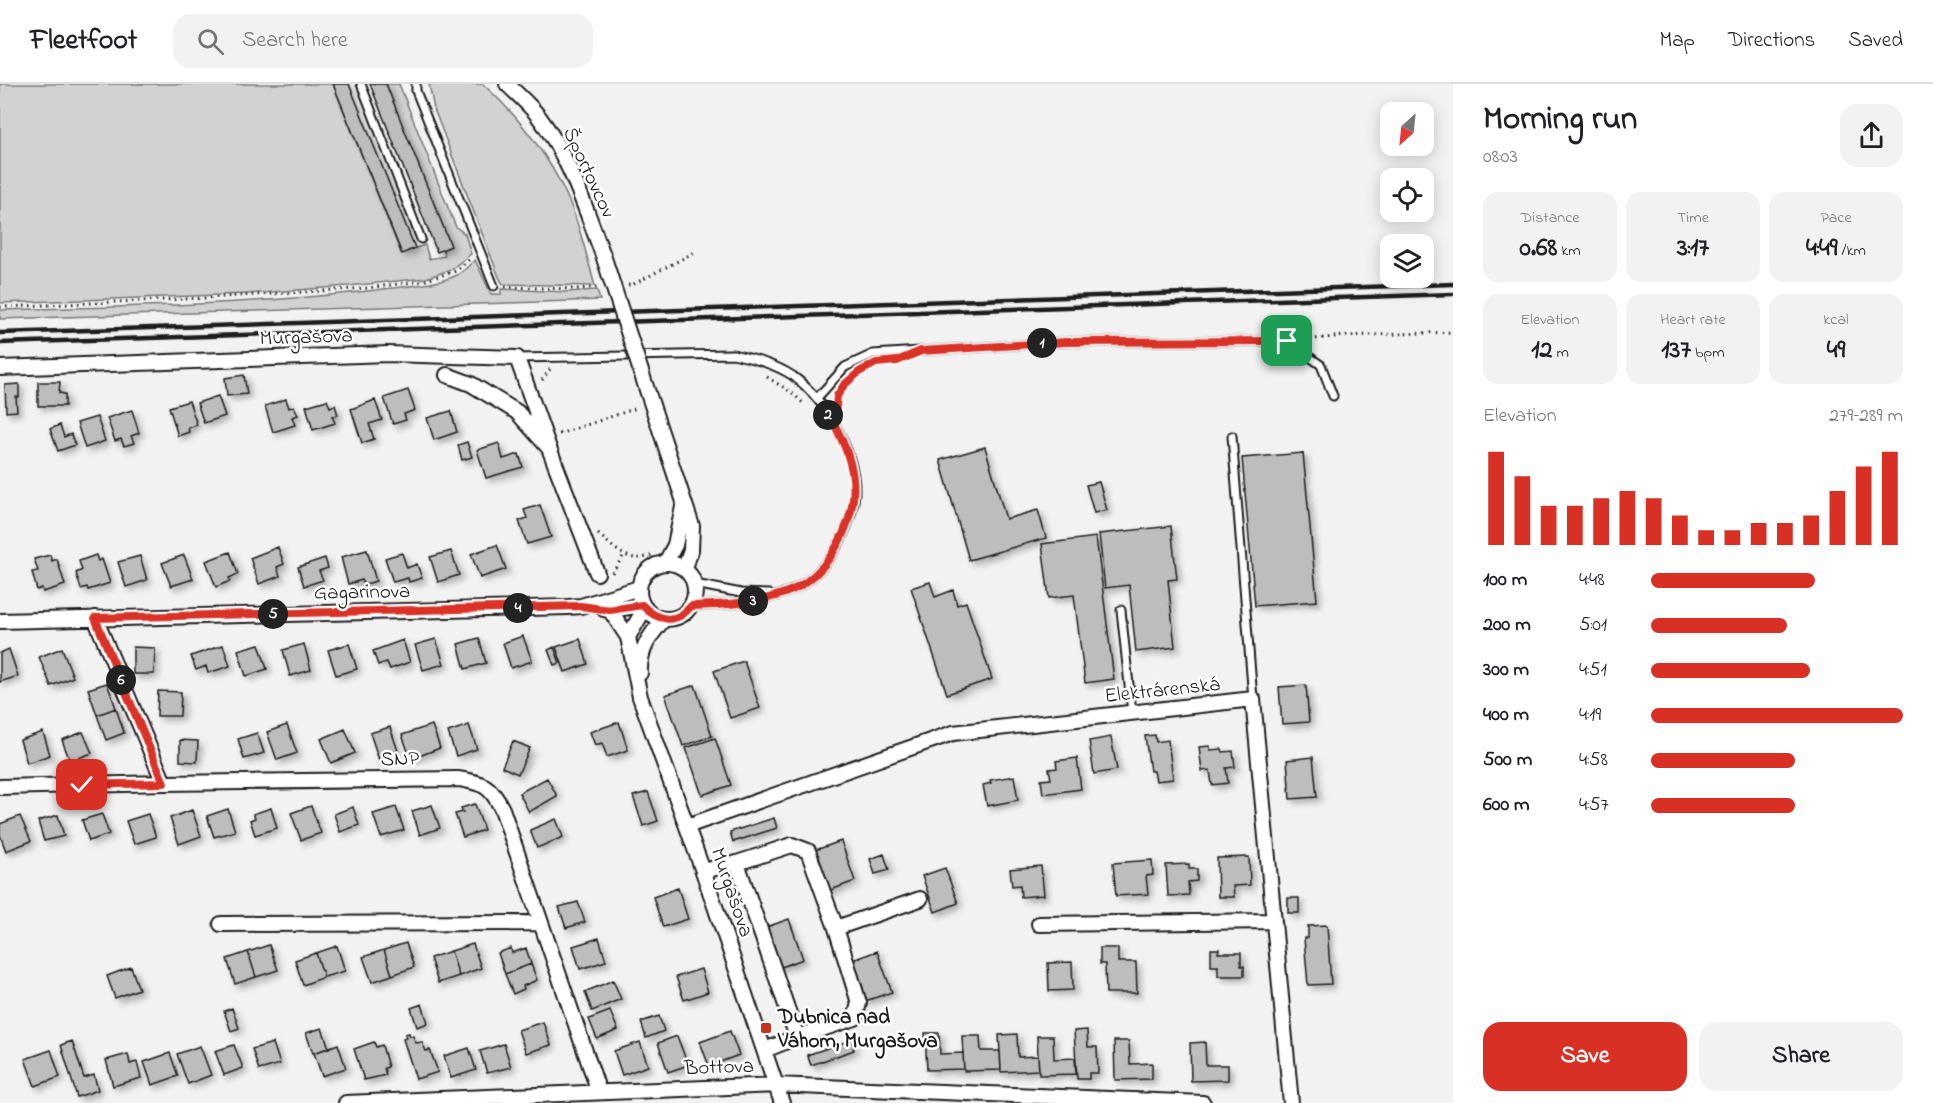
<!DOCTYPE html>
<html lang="en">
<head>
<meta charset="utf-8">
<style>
  :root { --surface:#fff; --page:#f2f2f2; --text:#202124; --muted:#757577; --line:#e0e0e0; --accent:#d93025 }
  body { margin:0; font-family:"Indie Flower",sans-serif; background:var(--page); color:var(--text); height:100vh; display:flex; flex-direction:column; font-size:22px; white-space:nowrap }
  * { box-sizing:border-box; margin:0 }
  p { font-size:20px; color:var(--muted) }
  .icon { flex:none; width:33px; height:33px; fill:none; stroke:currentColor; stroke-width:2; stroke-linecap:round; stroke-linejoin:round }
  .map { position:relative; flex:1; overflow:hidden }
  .sheet { display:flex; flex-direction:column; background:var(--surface); width:480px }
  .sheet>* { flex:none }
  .needle { width:39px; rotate:207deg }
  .fabs { position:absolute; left:1380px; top:18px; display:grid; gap:12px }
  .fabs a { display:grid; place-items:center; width:54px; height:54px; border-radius:12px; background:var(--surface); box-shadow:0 3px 15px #0003; font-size:30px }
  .pin { position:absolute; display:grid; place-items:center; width:51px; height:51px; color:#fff; margin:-26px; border-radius:12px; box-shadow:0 3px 9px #0006 }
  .km { position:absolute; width:30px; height:30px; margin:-15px; border-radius:50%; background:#222; color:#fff; font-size:16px; line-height:30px; text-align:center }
  .round { display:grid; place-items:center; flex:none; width:63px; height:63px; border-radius:18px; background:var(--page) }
  .head { display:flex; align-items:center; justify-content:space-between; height:102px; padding:0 30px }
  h1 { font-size:33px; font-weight:700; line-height:45px }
  .stats { display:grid; grid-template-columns:repeat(3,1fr); gap:9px; height:102px; padding:6px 30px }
  .stats div { display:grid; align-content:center; border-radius:15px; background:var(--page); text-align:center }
  .stats b { font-size:26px; font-weight:700 }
  .stats small { font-size:16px; font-weight:400 }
  .stats p { font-size:16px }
  .chart { height:168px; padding:12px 30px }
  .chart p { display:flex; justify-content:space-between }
  .chart svg { width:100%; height:108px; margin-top:6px; stroke:var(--accent); stroke-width:6 }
  .button { display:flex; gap:12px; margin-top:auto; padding:12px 30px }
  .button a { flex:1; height:69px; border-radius:18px; background:var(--accent); color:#fff; font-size:24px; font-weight:700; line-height:69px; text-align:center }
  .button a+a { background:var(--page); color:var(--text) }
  ul { padding:0 30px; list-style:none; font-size:20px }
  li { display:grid; grid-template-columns:96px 72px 1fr; align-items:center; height:45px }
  li i { height:15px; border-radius:8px; background:var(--accent) }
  header { display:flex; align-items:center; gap:36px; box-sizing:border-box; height:84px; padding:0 30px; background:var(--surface); border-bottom:2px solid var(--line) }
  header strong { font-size:28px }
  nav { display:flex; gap:33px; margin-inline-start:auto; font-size:21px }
  .search { width:420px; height:54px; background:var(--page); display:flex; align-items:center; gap:15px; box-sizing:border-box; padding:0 21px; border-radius:18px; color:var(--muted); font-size:22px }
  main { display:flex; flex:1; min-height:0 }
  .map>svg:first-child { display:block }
  .green { fill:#d2d2d2; stroke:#777; stroke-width:1.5 }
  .building { fill:#bdbdbd; stroke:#1c1c1c; stroke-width:1.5; filter:url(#shadow) }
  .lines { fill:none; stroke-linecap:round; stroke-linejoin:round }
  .lane-casing { stroke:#1c1c1c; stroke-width:11 }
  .street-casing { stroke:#1c1c1c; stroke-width:18 }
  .path { stroke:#1c1c1c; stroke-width:3; stroke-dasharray:1.5 4.5; stroke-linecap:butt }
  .lane { stroke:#fff; stroke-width:7 }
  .street { stroke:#fff; stroke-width:14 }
  .rail { stroke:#1c1c1c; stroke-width:4.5 }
  .street-bridge-casing { stroke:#1c1c1c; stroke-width:18; stroke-linecap:butt }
  .street-bridge { stroke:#fff; stroke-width:14 }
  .route-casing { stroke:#fff; stroke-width:12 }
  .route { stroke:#d93025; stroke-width:8 }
  .poi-dot { fill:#c8321e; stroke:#fff; stroke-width:2 }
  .labels { text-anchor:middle; stroke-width:5; stroke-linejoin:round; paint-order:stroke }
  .street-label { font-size:21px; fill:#1c1c1c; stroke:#fff }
  .poi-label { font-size:21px; font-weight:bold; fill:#1c1c1c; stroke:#fff; text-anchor:start }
</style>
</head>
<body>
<header>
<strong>Fleetfoot</strong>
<div class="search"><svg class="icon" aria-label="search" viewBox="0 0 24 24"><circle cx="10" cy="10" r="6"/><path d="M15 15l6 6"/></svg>Search here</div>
<nav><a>Map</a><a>Directions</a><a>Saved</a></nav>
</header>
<main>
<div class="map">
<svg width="1453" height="1019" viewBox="0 0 1453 1019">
  <defs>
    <filter id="shadow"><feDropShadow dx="4" dy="4" stdDeviation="3" flood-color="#0004"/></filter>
  </defs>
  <rect width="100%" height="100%" fill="#f2f2f2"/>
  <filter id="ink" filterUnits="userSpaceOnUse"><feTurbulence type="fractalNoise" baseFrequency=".0167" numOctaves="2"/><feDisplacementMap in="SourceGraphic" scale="12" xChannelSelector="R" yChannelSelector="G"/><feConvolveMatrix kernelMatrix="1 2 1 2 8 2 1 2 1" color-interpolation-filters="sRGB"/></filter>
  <g filter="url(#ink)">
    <path class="green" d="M0,0h333l68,169 24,-8 4,14 16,-3 -59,-172h13l48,121 9,22 9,7 6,20 -21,16 -24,8 -78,8 -101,8 -247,9z
      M429,0h54c39,36 71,77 90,127 9,24 15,50 22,75l-92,-2 -4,-7 -65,-168z
      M475,176l16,34h10v-5l66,3 30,-2 3,10 -600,19v-9c125,-3 252,-5 377,-20 22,-3 61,-5 80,-15 6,-3 12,-10 18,-15z"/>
    <path class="building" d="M333,0h16l66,164 -13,6z
      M370,0h16l65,162 -14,6z
      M244,291l3,19 -20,2 -2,-18z
      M38,298h22l-1,11 6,1v12h-27z
      M19,300v13h-3l1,14 -11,1 -1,-27z
      M408,306l7,20 -11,4 2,6 -13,4 -9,-26z
      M218,312l7,20 -21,7 -7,-20z
      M286,315l3,9 5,-2 4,9 -6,2 3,8 -22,7 -8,-26z
      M327,316l3,7 5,-2 3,10 -6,1 3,7 -22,7 -7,-24z
      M375,316l7,20 -13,4 5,15 -12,4 -11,-34z
      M189,317l8,24 -9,3 1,4 -11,4 -9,-29z
      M132,326l7,23 -8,3 3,7 -10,3 -3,-7 -6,2 -8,-23z
      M451,327l6,21 -23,8 -7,-22z
      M97,333l8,24 -20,7 -8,-25z
      M60,341l4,12 7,-3 4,11 -17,6 -8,-22z
      M467,358l5,15 -10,3 -4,-15z
      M499,359l4,16 16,-5 4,13 -37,11 -9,-28z
      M985,363l21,72 32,-9 8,28 -77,22 -29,-100z
      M1303,369l14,148 -62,5 -13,-148z
      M1099,398l8,28 -13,3 -8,-28z
      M540,421l11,32 -24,7 -8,-23 8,-3 -3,-8z
      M1171,442l6,53 -9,1 7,67 -39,5 -7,-67 -24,3 -6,-54z
      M1096,453l18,142 -29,4 -11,-88 -25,3 -7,-54z
      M497,461l9,24 -26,9 -9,-24z
      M278,463l6,17 -7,3 3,9 -21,8 -9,-26z
      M367,466l9,31 -13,4 -1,-5 -14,4 -7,-27z
      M451,467l8,24 -21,7 -8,-25z
      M230,468l8,22 -9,4 1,3 -14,6 -10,-26z
      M402,469l5,15 10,-4 5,14 -13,4 -1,-4 -15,4 -8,-24z
      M50,471l2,6 5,-2 8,26 -22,7 -1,-4 -5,2 -5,-18 6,-1 -4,-12z
      M96,471l2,6 4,-2 8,24 -22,7 -1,-3 -6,2 -5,-16 6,-3 -3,-9z
      M184,471l9,24 -22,7 -9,-23z
      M140,472l7,24 -21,7 -8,-25z
      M325,474l3,10 -9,3 4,9 -19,6 -6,-19z
      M930,498l5,15 18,-7 4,15 9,-3 26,77 -45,15 -36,-106z
      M523,552l9,25 -21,7 -8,-25z
      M479,554l7,25 -21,6 -7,-25z
      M436,555l8,25 -21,6 -8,-25z
      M580,555l8,25 -23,8 -9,-25z
      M403,556l7,22 -20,7 -3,-7 -9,3 -5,-14z
      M259,560l8,25 -21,7 -8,-26z
      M304,560l7,26 -21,6 -7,-26z
      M349,560l8,25 -21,6 -8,-25z
      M223,561l7,21 -22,7 -2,-7 -10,4 -5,-14z
      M133,563l22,1 -1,26h-21z
      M554,563l6,16 -6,2 -6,-15z
      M62,564l11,29 -22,9 -12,-29z
      M9,565l9,27 -18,6v-29z
      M744,577l16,47 -30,10 -16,-47z
      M107,599l9,25 -19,7 -9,-26z
      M695,601l17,51 -29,10 -18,-51z
      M1306,601l3,37 -27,2 -3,-37z
      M158,607l23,1 -1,24h-23z
      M116,624l8,25 -18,7 -9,-25z
      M619,638l9,28 -21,7 -5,-14 -7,2 -5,-13z
      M287,641l10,28 -20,7 -10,-28z
      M432,641l8,23 -29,11 -9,-24z
      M469,641l8,24 -21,7 -8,-24z
      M390,643l8,24 -9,3 1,2 -11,4 -9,-27z
      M345,645l10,24 -24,10 -10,-24z
      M43,648l7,23 -23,8 -7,-23z
      M83,648l9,21 -22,8 -8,-21z
      M257,649l7,20 -20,6 -6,-20z
      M1155,651l1,7 12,-2 5,39 -17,2 -2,-10h-4l-5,-35z
      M1111,653l6,33 -23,4 -5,-33z
      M715,654l16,47 -29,10 -16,-47z
      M180,656l18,1 -1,21 -17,-1z
      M513,657l17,7 -12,26 -16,-7z
      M1210,662v4l12,-1 1,3 10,-1 2,16 -9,1 2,15 -16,2 -2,-15 -8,1 -3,-24z
      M1313,673l4,40 -27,2 -3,-39z
      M1077,674l4,31 -38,5 -2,-14 10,-1 -2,-10 8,-1 -1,-7z
      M1014,692l4,24 -31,6 -4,-21 8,-2 -1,-3z
      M547,694l10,18 -28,16 -10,-19z
      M648,708l10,29 -15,5 -10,-30z
      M475,720l9,26 -21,7 -8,-23 8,-2 -2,-4z
      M432,721l8,23 -20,7 -8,-24z
      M311,722l10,27 -20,7 -10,-27z
      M353,723l6,18 -19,7 -6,-18z
      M396,723l8,23 -23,7 -8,-23z
      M271,724l6,20 -22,7 -5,-15 5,-2 -2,-4z
      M228,725l7,22 -21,6 -7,-21z
      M192,726l9,26 -22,8 -9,-26z
      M102,730l7,20 -20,7 -7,-21z
      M148,730l8,23 -22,7 -8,-23z
      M58,731l6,21 -20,5 -6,-20z
      M20,732l11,25 -25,10 -6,-16v-11z
      M774,734l3,10 -44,14 -3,-10z
      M556,735l7,18 -26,11 -7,-18z
      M841,757l14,40 -27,10 -15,-40z
      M884,770l5,16 -14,4 -5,-15z
      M1249,773l1,28 -17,1 1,11h-16l-1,-39z
      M1152,776l1,15 -7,1 2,18 -32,2 -3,-33z
      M1189,780v5h8v12l-9,1 1,13 -21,1 -2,-31z
      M1041,782l3,29 -23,2 -1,-12 -8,1 -2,-17z
      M945,784l13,35 -23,9 -13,-36z
      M678,804l10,31 -25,8 -10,-30z
      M1288,814h11v15h-11z
      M578,818l7,20 -19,6 -7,-21z
      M789,835l14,40 -27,10 -15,-40z
      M1327,841l4,59 -23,1 -4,-47h4v-12z
      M599,854l7,23 -26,8 -7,-23z
      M406,859l8,24 -22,8 -8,-25z
      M473,860l8,24 -22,8 -8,-25z
      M269,861l9,25 -22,7 -8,-25z
      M337,862l8,25 -21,6 -8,-24z
      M511,864l1,5 14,-5 5,16 -26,10 -7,-21z
      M1100,864h18v14h18l1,31h-31l-1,-29h-5z
      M1211,865h8l-1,4h23v13h3v10h-26v-10h-7z
      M384,866l8,25 -20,7 -9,-25z
      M451,867l8,25 -21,7 -8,-25z
      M877,867l15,41 -27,9 -15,-40z
      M248,868l8,25 -21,7 -8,-25z
      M316,869l8,24 -21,8 -8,-25z
      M1072,878l1,28 -24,1 -1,-28z
      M531,880l6,16 -14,6 1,3 -11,5 -8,-20z
      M131,883l8,22 -24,9 -8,-22z
      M701,885l7,23 -24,8 -8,-23z
      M613,896l8,19 -29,12 -7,-19z
      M422,920l6,19 -11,4 -6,-19z
      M232,924l7,20 -8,3 -7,-20z
      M610,927l8,19 -21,9 -8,-20z
      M659,932l5,15 -18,7 -5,-16z
      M543,938l8,23 -25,8 -8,-23z
      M322,944l7,20 -16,5 -7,-20z
      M1087,946l1,17h9l1,26h-9v6h-12l-3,-48z
      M730,947l9,24 -30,11 -9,-24z
      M409,949l1,3h3l3,7 6,-1 4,9 4,-1 8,22 -22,7 -13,-40 3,-1 -1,-4z
      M925,949h14l1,21 23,-1 1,16 -37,1z
      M1017,950l1,23 20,-1 1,14 -38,2 -2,-37z
      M677,952l11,29 -20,7 -10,-29z
      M962,952h18l1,15h19l1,19 -37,1z
      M1037,952h16l1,23 21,-1 1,16 -37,1z
      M851,956l3,10 -43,15 -4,-10z
      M72,957l12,37 10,-3 4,15 -21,7 -16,-52z
      M1114,957h15l1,23 22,-1v16l-37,1z
      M374,958l2,5 6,-2 6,22 -4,1 2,7 -22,5 -10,-31z
      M640,958l8,24 -26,9 -8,-24z
      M1205,958l1,23h22v15l-37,1 -1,-38z
      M273,959l7,21 -21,6 -7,-21z
      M338,960l8,24 -24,8 -8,-23z
      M504,960l7,23 -24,6 -7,-22z
      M234,961l9,23 -19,7 -9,-24z
      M200,962l11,29 -23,9 -11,-30z
      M469,964l7,22 -25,8 -7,-22z
      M51,966l9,27 -25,9 -10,-27z
      M170,969l8,23 -26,9 -8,-23z
      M128,970l2,10 7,-2 4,16 -28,8 -7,-26z"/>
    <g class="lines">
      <defs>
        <path id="lane" d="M361,0l60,155
          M416,0v7l78,195
          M517,274l216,-4c21,5 42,10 60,22 34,25 68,83 61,126 -3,15 -8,29 -16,43 -8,14 -18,27 -32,37 -30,21 -79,23 -115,24
          M817,314l28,-31 28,-13 194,-12 220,-1 34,24 12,31
          M1232,352l21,263
          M695,500l46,9 28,1
          M1121,526l11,103"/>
        <path id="street" d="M507,0c11,11 23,21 32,33 31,41 46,91 64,138
          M0,284l388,-14 129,4 32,90
          M447,291l24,9 46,28 32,36 48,125
          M648,309l44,133 -1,24 -6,18
          M666,478l9,-17 9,-43
          M639 507a28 28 0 1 1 56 0a28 28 0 1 1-56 0Z
          M604,525l6,1 32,-5
          M610,526l18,27 12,60 63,174 79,232
          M95,534l69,165
          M0,537l568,-14 13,-1 58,-18
          M628,553l17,-29
          M640,589c-1,-22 9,-37 24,-54
          M0,703l164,-4 295,-4c26,5 31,6 43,30l97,283
          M687,742l266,-93 300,-34 38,404
          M737,779l60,174
          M703,787l34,-8 55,-18 16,6 28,77 23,75 -4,15 -58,19 -32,13
          M221,840l320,-1
          M1039,840l234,-3
          M836,844l84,-29
          M346,1019l430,-18 427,18"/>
      </defs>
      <use href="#lane" class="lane-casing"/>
      <use href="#street" class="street-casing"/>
      <path class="path" d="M628,201h4l63,-33
        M505,203l71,2 24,-2
        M0,223l207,-9 161,-10 55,-7 33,-10 16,-14
        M1304,256l41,-4 108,-4
        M767,293l24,15 12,11
        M542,296l8,-11
        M559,350l78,-26
        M598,450c18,15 31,32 56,20
        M612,489l12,-18"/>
      <use href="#lane" class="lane"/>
      <use href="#street" class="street"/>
      <path class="rail" d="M0,249l1453,-49
        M0,259l1453,-49"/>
      <defs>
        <path id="street-bridge" d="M603,171l45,138"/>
      </defs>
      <use href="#street-bridge" class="street-bridge-casing"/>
      <use href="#street-bridge" class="street-bridge"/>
    </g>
  </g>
  <g class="lines" filter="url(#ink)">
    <defs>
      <path id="route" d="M82,701l82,-2 -69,-165 486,-12 29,4 32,-5c15,16 34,20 49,1 35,-1 86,-3 115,-24 14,-10 24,-23 32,-38 27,-49 16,-87 -11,-133l9,-4 1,-11 7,-11 15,-13 17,-9 21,-2 24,-10 146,-9 220,-1"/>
    </defs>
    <use href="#route" class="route-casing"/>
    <use href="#route" class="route"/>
  </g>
  <rect class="poi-dot" x="760" y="938" width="12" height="12" rx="3"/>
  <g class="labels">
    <g class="street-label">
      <text transform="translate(590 88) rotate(65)" y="7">Športovcov</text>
      <text transform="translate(306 252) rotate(-2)" y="7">Murgašova</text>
      <text transform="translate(362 507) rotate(-1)" y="7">Gagarinova</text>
      <text transform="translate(1162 605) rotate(-6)" y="7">Elektrárenská</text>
      <text transform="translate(400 674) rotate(-1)" y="7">SNP</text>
      <text transform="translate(733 808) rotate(71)" y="7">Murgašova</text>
      <text transform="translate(719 982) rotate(-2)" y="7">Bottova</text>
    </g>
    <g class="poi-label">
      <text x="778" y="939">Dubnica nad<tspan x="778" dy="24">Váhom, Murgašova</tspan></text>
    </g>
  </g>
</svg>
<div class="fabs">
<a><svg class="needle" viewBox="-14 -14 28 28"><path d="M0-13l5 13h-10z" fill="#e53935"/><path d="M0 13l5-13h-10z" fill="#757577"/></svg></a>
<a><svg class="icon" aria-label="locate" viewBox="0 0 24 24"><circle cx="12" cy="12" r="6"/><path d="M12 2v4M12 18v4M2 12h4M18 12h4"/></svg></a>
<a><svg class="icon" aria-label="layers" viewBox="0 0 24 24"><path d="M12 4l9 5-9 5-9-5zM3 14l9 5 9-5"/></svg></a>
</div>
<div class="pin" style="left:1287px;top:257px;background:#1e9e55"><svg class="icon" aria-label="arrive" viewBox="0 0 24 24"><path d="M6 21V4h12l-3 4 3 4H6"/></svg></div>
<div class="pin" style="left:82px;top:701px;background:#d93025"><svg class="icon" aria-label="check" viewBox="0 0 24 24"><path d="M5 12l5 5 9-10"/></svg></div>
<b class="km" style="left:1042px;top:259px">1</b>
<b class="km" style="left:828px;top:331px">2</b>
<b class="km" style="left:753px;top:517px">3</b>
<b class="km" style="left:518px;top:524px">4</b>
<b class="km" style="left:273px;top:530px">5</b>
<b class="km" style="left:121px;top:596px">6</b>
</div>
<section class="sheet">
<div class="head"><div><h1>Morning run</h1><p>08:03</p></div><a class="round"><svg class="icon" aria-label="share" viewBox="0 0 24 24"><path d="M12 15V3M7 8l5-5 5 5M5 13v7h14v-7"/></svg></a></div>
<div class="stats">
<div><p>Distance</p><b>0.68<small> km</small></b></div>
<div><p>Time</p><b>3:17</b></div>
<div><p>Pace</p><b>4:49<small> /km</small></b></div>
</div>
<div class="stats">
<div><p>Elevation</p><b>12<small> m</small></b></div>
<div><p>Heart rate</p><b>137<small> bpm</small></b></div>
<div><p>kcal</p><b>49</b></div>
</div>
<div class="chart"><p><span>Elevation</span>279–289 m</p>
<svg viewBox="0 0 160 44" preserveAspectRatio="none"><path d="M5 44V6M15 44V16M25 44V28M35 44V28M45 44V25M55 44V22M65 44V25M75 44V32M85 44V38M95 44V38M105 44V35M115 44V35M125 44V32M135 44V22M145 44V12M155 44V6"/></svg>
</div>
<ul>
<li><b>100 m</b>4:48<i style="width:65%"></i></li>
<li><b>200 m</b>5:01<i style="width:54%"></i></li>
<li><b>300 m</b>4:51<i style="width:63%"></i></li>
<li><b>400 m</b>4:19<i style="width:100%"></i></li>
<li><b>500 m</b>4:58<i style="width:57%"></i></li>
<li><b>600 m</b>4:57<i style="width:57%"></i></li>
</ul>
<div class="button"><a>Save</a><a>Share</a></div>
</section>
</main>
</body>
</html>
